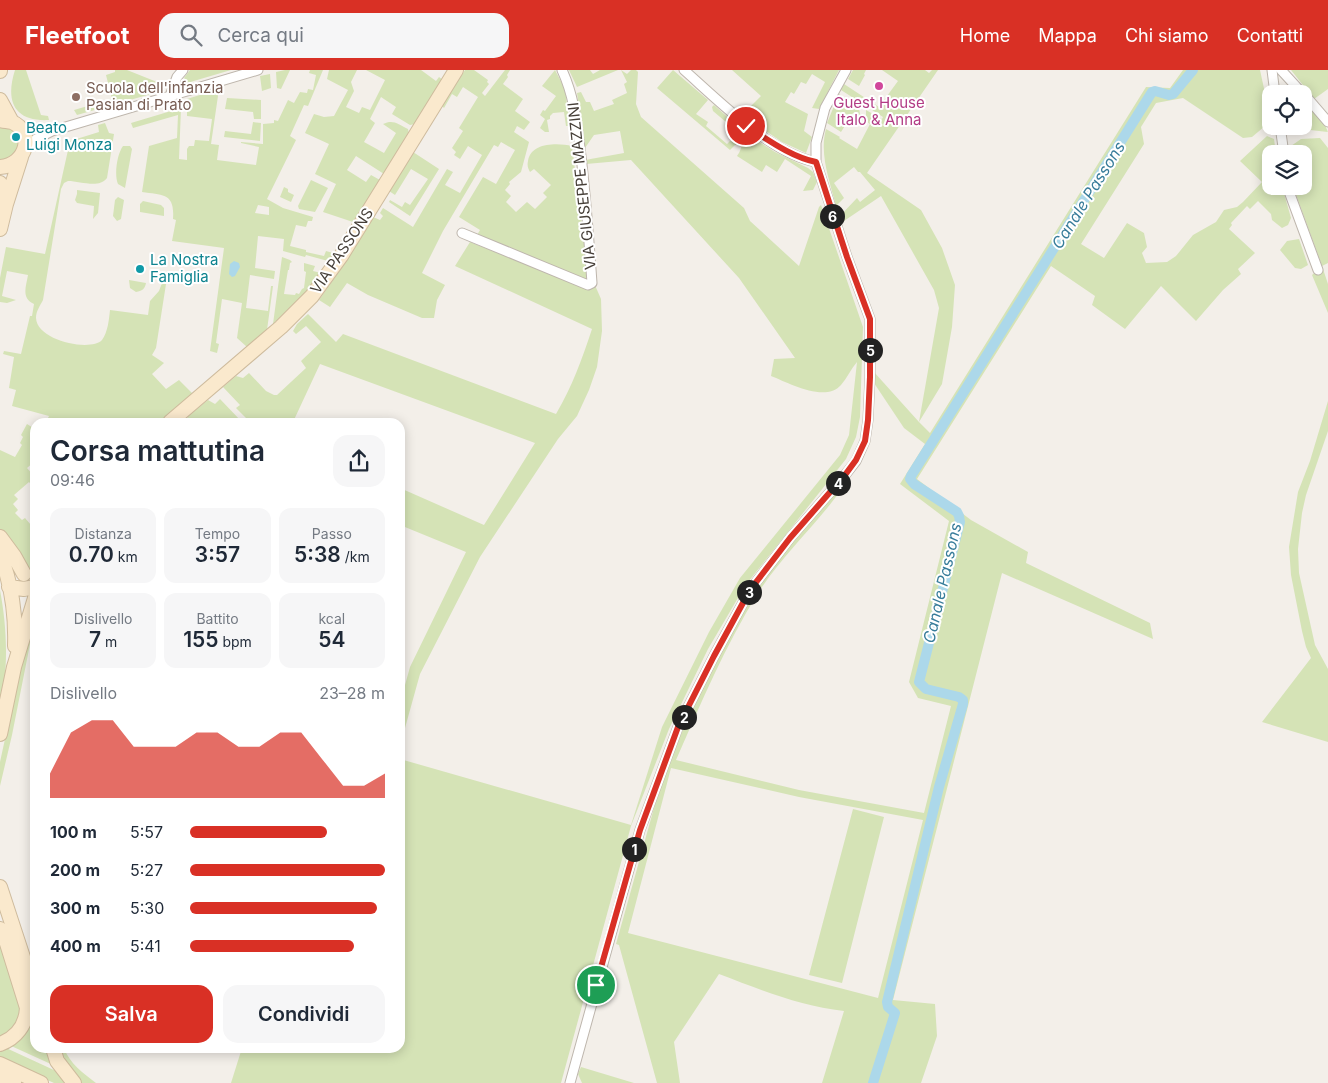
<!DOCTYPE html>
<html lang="it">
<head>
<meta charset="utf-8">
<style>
  :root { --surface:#fff; --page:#f6f6f7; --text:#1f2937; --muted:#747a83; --accent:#d93025 }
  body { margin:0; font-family:Inter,sans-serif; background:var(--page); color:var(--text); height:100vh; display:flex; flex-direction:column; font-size:19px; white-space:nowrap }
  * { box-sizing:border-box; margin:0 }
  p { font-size:16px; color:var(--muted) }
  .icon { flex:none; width:28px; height:28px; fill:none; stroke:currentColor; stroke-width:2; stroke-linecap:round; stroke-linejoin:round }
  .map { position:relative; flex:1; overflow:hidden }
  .sheet { position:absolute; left:30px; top:348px; width:375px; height:635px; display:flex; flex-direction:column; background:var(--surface); border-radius:15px; box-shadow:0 2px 12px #0003 }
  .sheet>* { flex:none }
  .fabs { position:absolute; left:1262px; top:15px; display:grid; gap:10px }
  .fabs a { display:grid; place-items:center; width:50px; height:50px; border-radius:10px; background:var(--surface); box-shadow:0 2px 12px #0003; font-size:25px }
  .pin { position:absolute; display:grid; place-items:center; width:42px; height:42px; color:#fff; margin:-21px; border:2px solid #fff; border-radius:50%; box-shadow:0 1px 5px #0007 }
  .km { position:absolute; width:25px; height:25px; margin:-12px; border-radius:50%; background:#222; color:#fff; font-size:14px; line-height:25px; text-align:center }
  .round { display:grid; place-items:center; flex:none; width:52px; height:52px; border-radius:15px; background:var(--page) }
  .summary { display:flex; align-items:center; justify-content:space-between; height:85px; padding:0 20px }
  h1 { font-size:28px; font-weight:600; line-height:38px }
  .metrics { display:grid; grid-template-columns:repeat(3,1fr); gap:8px; height:85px; padding:5px 20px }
  .metrics div { display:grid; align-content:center; border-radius:12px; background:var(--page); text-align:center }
  .metrics b { font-size:21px; font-weight:600 }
  .metrics small { font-size:14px; font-weight:400 }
  .metrics p { font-size:14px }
  .chart { height:140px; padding:10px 20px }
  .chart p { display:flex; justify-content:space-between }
  .chart svg { width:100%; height:90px; margin-top:5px; fill:var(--accent); opacity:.7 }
  .cta { display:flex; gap:10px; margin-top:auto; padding:10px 20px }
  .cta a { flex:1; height:58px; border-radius:15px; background:var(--accent); color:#fff; font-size:20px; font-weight:600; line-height:58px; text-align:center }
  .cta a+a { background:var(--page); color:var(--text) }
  ul { padding:0 20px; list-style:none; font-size:16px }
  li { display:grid; grid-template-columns:80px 60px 1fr; align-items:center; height:38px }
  li i { height:12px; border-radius:6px; background:var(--accent) }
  header { display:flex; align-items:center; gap:30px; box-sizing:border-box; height:70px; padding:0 25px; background:var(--accent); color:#fff }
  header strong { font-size:24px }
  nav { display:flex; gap:28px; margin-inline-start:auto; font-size:18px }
  .search { width:350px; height:45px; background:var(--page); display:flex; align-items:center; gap:12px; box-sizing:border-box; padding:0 18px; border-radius:15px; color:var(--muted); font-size:19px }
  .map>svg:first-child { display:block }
  .green { fill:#d5e3b6; fill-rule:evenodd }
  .water { fill:#acd8ea }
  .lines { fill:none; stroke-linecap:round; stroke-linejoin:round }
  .canal { stroke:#acd8ea; stroke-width:10 }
  .street-casing { stroke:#beb6ad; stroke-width:11 }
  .secondary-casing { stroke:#cebb9d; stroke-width:16 }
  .street { stroke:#fff; stroke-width:9 }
  .secondary { stroke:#fae9cd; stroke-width:14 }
  .route-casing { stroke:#fff; stroke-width:10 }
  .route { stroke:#d93025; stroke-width:6 }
  .hotel-dot { fill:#d1479c; stroke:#fff; stroke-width:2 }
  .education-dot { fill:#8d6e63; stroke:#fff; stroke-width:2 }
  .culture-dot { fill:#0f9aa8; stroke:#fff; stroke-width:2 }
  .labels { text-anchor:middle; stroke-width:4; stroke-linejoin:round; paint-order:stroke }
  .education-label { font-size:15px; fill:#785e54; stroke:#fff; text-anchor:start }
  .hotel-label { font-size:15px; fill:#b23c85; stroke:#fff }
  .culture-label { font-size:15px; fill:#0d838f; stroke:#fff; text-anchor:start }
  .street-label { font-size:15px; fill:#463f38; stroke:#fff }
  .water-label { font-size:16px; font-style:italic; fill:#377c9a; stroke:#fff }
</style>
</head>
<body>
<header>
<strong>Fleetfoot</strong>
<div class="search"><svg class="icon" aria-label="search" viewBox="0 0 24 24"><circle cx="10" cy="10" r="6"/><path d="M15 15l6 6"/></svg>Cerca qui</div>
<nav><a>Home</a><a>Mappa</a><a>Chi siamo</a><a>Contatti</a></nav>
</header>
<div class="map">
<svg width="1328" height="1013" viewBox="0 0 1328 1013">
  <rect width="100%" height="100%" fill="#f3efe9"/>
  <path class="green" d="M15,0h11l15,45 7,1 1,4c-35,2 -44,-19 -34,-50z
    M115,0h12l30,12 2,4 -8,8 -74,21 -3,-5 38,-11 -6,-24 9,-3z
    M190,0h41l-44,13 -3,-5z
    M285,0h5l-9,19 -4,-1 -1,-16z
    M310,0h13l-15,36 -4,-1 -14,31 6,4 -29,59 16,9 30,9 -1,4h-4l-2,6 -10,-2 -6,21 16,4v2l18,4 2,-5 7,2 -5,8 -22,-6 -1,2 -22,-6 1,-12 -26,-3 -3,32 20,3 -1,8 -24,-4 -4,33 22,3 3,-25h2l-6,44 -20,17 -10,-9 5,-35 -20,-4 -6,44 3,1 -2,9 -7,-2 14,-103 -52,-7 4,-21 -3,-1c2,-26 -10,-24 -31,-27l7,-46 28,-8 1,-23 -45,13 -2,-5 50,-15 -2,51 8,1v-11l2,-3h5l1,-6 14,1 3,-22 -25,-3v-17l32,-10 -8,55 8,1 -2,15 39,5 3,-18 -18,-4v-1l22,2v-20l11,-1v-3l4,1 10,-21 6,3 6,-11 7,1 1,-4 5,1 3,-15 -7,-2zM258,135l11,2v8l-14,-2z
    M329,0h28l-6,12 3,9 -8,16 13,6 3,-6 8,3 15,-30 -19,-10h55l15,11 3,-4 4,3 -28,44 -5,1 -18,-11 4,-7 -15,-10 -11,22 5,4 -11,19 20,11 12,-20 -13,-9c10,-5 15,0 25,5l1,5 -25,40 -28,-18 -9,14 19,12 5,-7 9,5 -27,42 -30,-10 13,-28 -21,-10 14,-30 -24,-11 9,-19 10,3 10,-1 14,-26 -21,-11z
    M465,0h9l14,10 -1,2 2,2 -7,9 3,3 20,-26h5l-3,5 1,2 -5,7 20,15 -8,12 15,11 -6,8 -7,-4 -3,6 15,10 -8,30 -12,10 1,2 -5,6 6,6 -5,6 10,10 11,-10 8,7 12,-12 -4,-4 8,-8 -17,-16 -4,3c-2,-4 -3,-6 -2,-11 3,-19 30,-18 44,-15l17,134h-6l-106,-45 3,-5 -21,-13 24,-40 13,7 19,-34 -14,-8 -3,5 -4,-2 -51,86 -21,42 23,12 -8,15 -3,18h-12l-54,-23 -21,-12 -17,24 -11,-7 17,-24 37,-59 7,3 3,-4 -3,-3 3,-5 30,19 34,-58 6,3 -8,13 15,8 22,-38 -14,-9 -8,13 -6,-4 2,-3 -4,-4 11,-17 -4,-3 19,-31 -15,-10 -6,10 -5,-3 -8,14 -2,-2z
    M555,0l10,19 5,37h-4l-2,-14 -11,1 -3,3v3l-3,1 2,12h-4l-5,-4 5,-9 -5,-4 3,-5 2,1 11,-15 -14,-10z
    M569,0h21l3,4 7,-4h18l-41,17z
    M621,0l6,4 4,-4h5l2,2 -2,32 5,13 103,91 6,13 49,45 20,-59 2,-2 42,122 -3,90 -4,20 -10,22 -101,127 -37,63 -39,80 -38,97 -70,257h-330l11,-35h158v-289l231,66 31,-98 47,-95 31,-54 100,-123 9,-20 8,-73c-6,7 -10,16 -16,23 -16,18 -52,-2 -70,-9l3,-17 21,-1 -56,-80 -108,-118 -45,4 -1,-4 39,-7 -4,-22 -26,4 -9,13 -8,-55 4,-1 5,10h4l4,9 20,-7 -2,-4 15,-7 -3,-9 3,-2z
    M673,0l35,30 -12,14 12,8 -2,4 21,18 3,-3 6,2v2h-1l-5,5 -73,-62z
    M732,0h107l-20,39 -7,-1 13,-26 -13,-8 -6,10 -5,-2 -7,12 -3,-2 -6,10 23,12 -4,17 8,6 -6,16 -24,-11 -40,-27 19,-19z
    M853,0h13l-2,4 1,1 -6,11 -11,-7z
    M882,0h43l4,3 3,-3h6l-71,103 54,37 21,38 13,37 -3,42 -10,57 -23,38 11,11 216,-346 24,1 13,-18h77l11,51 -19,16 -9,1 -60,-40 -27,5 -15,24 3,17 -63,100 23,14 23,-35 17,10 3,14 -5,6 4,10 21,-1 9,-6 17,-21 23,-13 8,-12 13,-3 6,-5 19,-20 -22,-21 27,-25 7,3 2,15h-5v32h11l9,32 -3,7 -6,3 -10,-8 -1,-6 -13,-13 -8,8 -3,-3 -16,17 1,2 -3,4 26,24 -17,16 3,5 -18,16 -27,31 -35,-35 -36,43 -33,-24 3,-9 -44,-30 -134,213 54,41 57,32 -2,11 124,60 3,16 -151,-66 -109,427 42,4 2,32 -16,47h-99l22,-72c-44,-5 -83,-21 -125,-37l-45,68 6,41h-23l-38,-138 -3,-1 43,-154 11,-32 46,-100 40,-70 27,-36 76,-91c-25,49 -71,85 -101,132 -33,53 -57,110 -82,167l123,30 125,23 27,-107 -33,-8 -9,-16 40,-161 -49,-37 25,-40 -21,-16 -30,-45v-11l45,50 20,-114 -5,-18 -53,-94 -40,27 -2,-6 18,-19 3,4 15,-12 -15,-18h-2l-4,-5 -20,16 10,15 -8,8c-6,-24 -17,-52 -10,-77l14,8 -1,1 18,11 13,-25 -17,-11 -12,19 -14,-9 12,-29 18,12 2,2 1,6 6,3v-7l16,9 1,-2 -42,-27 3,-6 35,23 19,-26zM671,698l128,29 124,23 -45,178 -250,-65z
    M1291,0h37v19l-14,10z
    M270,4l1,14 -9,3 -2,-15z
    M227,28l34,2v19h-7l-1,-7 -28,-3z
    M1304,30l19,21 5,11 -18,-2 -22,1 -1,-5h17z
    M714,35l28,25 -6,4 -4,-2 1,-4 -20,-17 -1,-4z
    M253,52l8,1 -1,18 -36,-4 1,-6 26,3z
    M105,53l4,10 5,1 -7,44c-8,11 -27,3 -39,3l-4,2 -3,6 -18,111c-3,6 -7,11 -7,18 1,23 55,34 66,22 6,-8 7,-21 8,-30l38,5 2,-14 9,-10 3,-8 4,1 -10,64 -4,7 12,8 -12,11 14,15 13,-9 14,14 -32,28h-115l3,-6 -37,-10 4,-16 -7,-2 5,-31 -11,-3 1,-3 17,3 9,-38h2l2,-12c-13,-6 -8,-17 -6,-29l-21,-4 -5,25 14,4 -9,3 -7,-1v-24l6,-31 39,7 25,-113 29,-9 -1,-7z
    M0,56c24,-1 27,30 0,34z
    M745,63l30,19 33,16 5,4 4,10 -4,8 -10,1 8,-15 -26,-17 -8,13 -11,-7 -4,7 -25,-16c7,-9 3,-15 8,-23z
    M1320,68l8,10v115l-6,3 6,18v29l-16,-38 10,-9 -27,-74 -1,-6h10v-32h-13v-8l10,-7z
    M123,76h7l2,3 -7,39 -7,-4c-4,-9 -1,-30 5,-38z
    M413,82l26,17 -29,47 -21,-14 1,-2 12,7 3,-5 5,3 18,-26 -17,-10 -16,26 -6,-4z
    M311,110l17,8 -13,24 -16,-3 -1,-3z
    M284,117l4,2v3l6,3 -3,7 -11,-5z
    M77,120l23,3 -2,20 -5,6 1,-13 -17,-3 -2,-3 2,-6z
    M118,127l6,3 -3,19 -4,2 -4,-5 2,-16z
    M143,131l18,4 3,3v8l-24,-4v-8z
    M1299,169l9,26 -7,4 -6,-1 -15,-18 7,-9z
    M470,172l115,46 9,-5 7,16 1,32 -5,36 -8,23 -12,26 -19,23 -78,118 -60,117 -20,72v-43l10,-36 56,-115 -66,-27v-37l84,37 51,-82 -215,-79 -27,58h-43l-14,-14 4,-3 -17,-18 13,-11 7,2 6,-5 17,18 8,4h3l29,-27 -5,-7 20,-19 -15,-16 -10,8 -3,-3 4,-7 11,-10 28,28 7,-8 213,80c16,-27 26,-55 36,-85l-137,-63z
    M282,187l8,3 2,2 -2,1 -1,7h-1l-4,24 11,1 1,-2 3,1 3,-5 2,-1 2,-16 -2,-1v-8l11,3 -2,5 8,2 -15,19 -33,32z
    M129,210l17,3c-1,6 -4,8 -10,9l-6,-4z
    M220,329l22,23h-50l-5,-5 21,-17 7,4z
    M1328,331v30l-22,64 -4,18 -4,36 1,24 16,72 13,24v73l-66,-20 49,-64 -5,-11 -4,-16 -11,-56 -2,-28 9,-55 12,-31z
    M27,354l8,5v32l-8,7 8,9v12l-6,-7 -15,13 4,4 -5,5 5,6 -3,3 7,7 3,-2 6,7 4,-3v44l-5,2 -6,-1 -18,-30 -6,-7v-80l15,7 7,-12 -2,-2 3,-6 -2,-2z
    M0,520c7,37 9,79 0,116z
    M35,549l-23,116 -12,51v-24l28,-129z
    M853,739l31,8 -42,166 -33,-8z
    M0,868l21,67 -2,19 -19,15z
    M33,940l2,6v32h11l7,17 -44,-20z
    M4,977l52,24 10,12h-12l-54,-25v-9z
    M56,978h8c6,16 19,25 32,35h-17z
    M581,997l53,16h-52l-4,-9z"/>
  <path class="water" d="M234,191l5,2 1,4 -5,9 -3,1 -3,-3 1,-10z"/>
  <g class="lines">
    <path class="canal" d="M873,1013l22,-70 -7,-6 -1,-5 52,-215 24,-83v-4l-4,-3 -33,-8 -7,-7 41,-160 -1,-6 -2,-4 -43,-28 -4,-5 1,-3 241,-384 3,-1 14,4 4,-1 20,-24"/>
    <defs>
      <path id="street" d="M684,0c35,31 86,83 132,92
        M1272,0l3,24
        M1281,0l22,24
        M1304,24l24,28
        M170,26l7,-19 6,-7
        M1280,56l4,28
        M20,58l30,3
        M25,79l11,-10 16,-8 206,-61
        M1287,116l31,84
        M462,163l126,52 4,-2c-3,-43 -6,-85 -11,-127 -4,-30 -6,-58 -19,-86
        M570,1013l70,-253 38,-103 36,-71 36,-66 40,-52 55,-63 11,-14 9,-20 3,-21 2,-43v-58l-23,-62 -31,-95v-19l9,-35 21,-38"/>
      <path id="secondary" d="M0,1v-1
        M0,30l12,22
        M0,50c4,1 9,1 12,2 23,10 15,43 -12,45
        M0,113l6,21
        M0,159l6,-25 15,-47
        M170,352l111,-95 31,-31 29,-40 115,-186
        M0,467l14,19 10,18
        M0,484c11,28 16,62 15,92
        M9,517l15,2 11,-2
        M0,664l14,-67 21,-69
        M0,817l35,107
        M0,859l4,5 23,74c-1,17 -11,30 -27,36
        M53,978l4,13 17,22
        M0,994l41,19
        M0,1006l14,7"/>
    </defs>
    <use href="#street" class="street-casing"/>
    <use href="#secondary" class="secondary-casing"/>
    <use href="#street" class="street"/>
    <use href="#secondary" class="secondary"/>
  </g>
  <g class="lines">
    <defs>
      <path id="route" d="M596,915l44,-155 38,-103 36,-71 36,-66 40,-52 55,-63 11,-15 9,-19 3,-21 2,-43v-58l-23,-62 -31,-95c-25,-5 -49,-23 -70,-36"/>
    </defs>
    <use href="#route" class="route-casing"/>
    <use href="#route" class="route"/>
  </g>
  <circle class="hotel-dot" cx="879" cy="16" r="5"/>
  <circle class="education-dot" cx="76" cy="27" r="5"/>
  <g class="culture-dot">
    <circle cx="16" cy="67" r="5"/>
    <circle cx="140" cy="199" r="5"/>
  </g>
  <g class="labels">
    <g class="education-label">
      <text x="86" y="23">Scuola dell'infanzia<tspan x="86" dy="17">Pasian di Prato</tspan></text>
    </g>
    <g class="hotel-label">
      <text x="879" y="38">Guest House<tspan x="879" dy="17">Italo &amp; Anna</tspan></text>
    </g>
    <g class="culture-label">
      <text x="26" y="63">Beato<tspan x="26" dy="17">Luigi Monza</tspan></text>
      <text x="150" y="195">La Nostra<tspan x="150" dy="17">Famiglia</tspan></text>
    </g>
    <g class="street-label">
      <text transform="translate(582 116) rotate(-96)" y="5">VIA GIUSEPPE MAZZINI</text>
      <text transform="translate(342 181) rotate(-56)" y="5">VIA PASSONS</text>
    </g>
    <g class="water-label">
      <text transform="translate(1088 125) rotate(-58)" y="6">Canale Passons</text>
      <text transform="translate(942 513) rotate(-77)" y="6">Canale Passons</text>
    </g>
  </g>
</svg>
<div class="fabs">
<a><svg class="icon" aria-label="locate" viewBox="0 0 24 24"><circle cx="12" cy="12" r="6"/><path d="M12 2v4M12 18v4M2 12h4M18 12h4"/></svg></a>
<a><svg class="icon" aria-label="layers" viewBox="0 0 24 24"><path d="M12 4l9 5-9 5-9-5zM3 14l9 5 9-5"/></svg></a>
</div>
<div class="pin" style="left:596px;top:915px;background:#1e9e55"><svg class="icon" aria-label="arrive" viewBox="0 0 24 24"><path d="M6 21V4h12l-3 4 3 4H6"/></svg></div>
<div class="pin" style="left:746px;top:56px;background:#d93025"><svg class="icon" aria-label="check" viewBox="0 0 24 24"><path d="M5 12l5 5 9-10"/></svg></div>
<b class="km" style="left:634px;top:779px">1</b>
<b class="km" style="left:684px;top:647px">2</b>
<b class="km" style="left:749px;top:522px">3</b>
<b class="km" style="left:838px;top:413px">4</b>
<b class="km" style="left:870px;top:280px">5</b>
<b class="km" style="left:832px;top:146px">6</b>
<section class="sheet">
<div class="summary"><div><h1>Corsa mattutina</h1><p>09:46</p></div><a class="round"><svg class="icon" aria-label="share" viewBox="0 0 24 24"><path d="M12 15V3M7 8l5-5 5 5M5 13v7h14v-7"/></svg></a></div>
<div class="metrics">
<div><p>Distanza</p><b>0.70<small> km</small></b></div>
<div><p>Tempo</p><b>3:57</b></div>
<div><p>Passo</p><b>5:38<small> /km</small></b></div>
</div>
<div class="metrics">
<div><p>Dislivello</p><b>7<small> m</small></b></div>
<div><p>Battito</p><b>155<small> bpm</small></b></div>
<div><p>kcal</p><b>54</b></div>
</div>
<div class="chart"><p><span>Dislivello</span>23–28 m</p>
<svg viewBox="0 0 160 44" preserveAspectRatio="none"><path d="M0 44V32L10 12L20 6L30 6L40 19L50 19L60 19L70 12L80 12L90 19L100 19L110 12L120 12L130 25L140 38L150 38L160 32V44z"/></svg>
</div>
<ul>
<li><b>100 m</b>5:57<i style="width:70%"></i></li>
<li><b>200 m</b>5:27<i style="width:100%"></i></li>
<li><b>300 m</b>5:30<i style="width:96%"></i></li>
<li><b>400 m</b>5:41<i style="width:84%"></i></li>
</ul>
<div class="cta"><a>Salva</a><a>Condividi</a></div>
</section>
</div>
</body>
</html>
